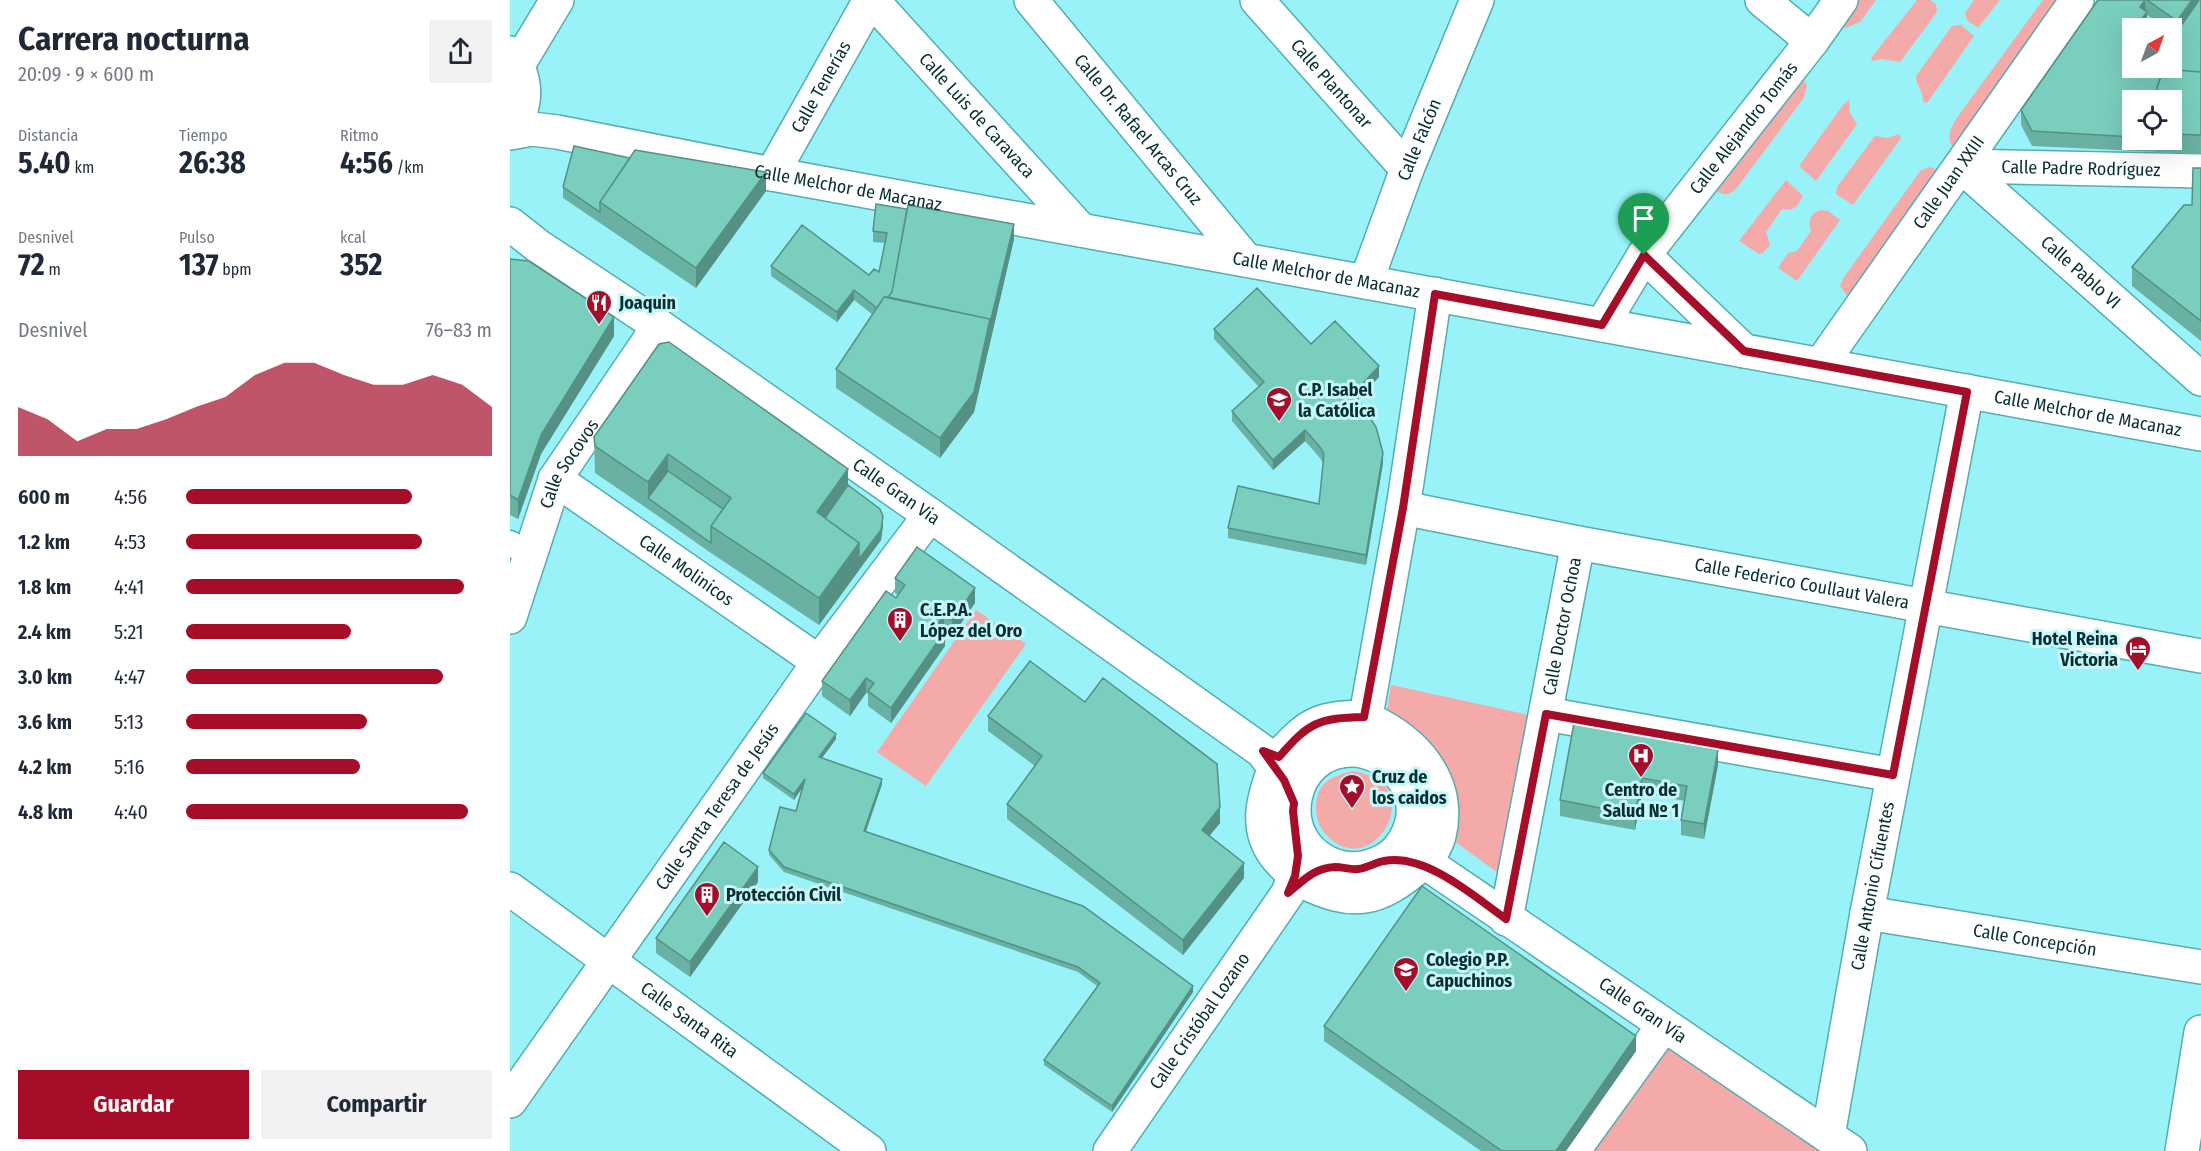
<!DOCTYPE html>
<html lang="es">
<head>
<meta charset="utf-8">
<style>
  :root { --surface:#fff; --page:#f2f2f3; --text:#1f2937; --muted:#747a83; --accent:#a60d29 }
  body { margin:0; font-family:"Fira Sans Condensed",sans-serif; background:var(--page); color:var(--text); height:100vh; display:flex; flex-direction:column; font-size:22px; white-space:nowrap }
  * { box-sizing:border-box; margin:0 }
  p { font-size:20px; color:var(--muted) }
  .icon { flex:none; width:33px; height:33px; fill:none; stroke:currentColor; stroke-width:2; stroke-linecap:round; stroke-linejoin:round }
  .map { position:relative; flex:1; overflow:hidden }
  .details { display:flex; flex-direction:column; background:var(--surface); width:510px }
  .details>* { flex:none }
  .needle { width:39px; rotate:41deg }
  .fabs { position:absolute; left:1612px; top:18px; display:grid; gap:12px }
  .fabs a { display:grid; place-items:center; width:60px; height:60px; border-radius:0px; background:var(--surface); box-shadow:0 6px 24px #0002; font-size:30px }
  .pin { position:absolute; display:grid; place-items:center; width:51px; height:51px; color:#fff; margin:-62px -26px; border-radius:50% 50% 50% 0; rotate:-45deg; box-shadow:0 0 6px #0007 }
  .pin .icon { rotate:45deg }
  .round { display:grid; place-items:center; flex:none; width:63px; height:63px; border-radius:0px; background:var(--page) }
  .overview { display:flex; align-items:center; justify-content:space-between; height:102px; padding:0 18px }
  h1 { font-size:33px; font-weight:700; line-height:45px }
  .stats { display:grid; grid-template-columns:repeat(3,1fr); gap:9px; height:102px; padding:6px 18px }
  .stats div { display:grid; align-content:center }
  .stats b { font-size:30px; font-weight:700 }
  .stats small { font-size:16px; font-weight:400 }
  .stats p { font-size:16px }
  .chart { height:168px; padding:12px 18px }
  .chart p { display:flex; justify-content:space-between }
  .chart svg { width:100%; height:108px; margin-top:6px; fill:var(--accent); opacity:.7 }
  .cta { display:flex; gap:12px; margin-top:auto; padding:12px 18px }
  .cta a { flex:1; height:69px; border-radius:0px; background:var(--accent); color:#fff; font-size:24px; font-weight:700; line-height:69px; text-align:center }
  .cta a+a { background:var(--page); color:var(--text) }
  ul { padding:0 18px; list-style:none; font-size:20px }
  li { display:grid; grid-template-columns:96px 72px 1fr; align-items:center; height:45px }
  li i { height:15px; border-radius:8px; background:var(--accent) }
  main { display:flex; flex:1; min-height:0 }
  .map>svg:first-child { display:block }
  .green { fill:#f4aaa8 }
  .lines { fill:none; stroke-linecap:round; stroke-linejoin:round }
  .pedestrian-casing { stroke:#54adb3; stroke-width:27 }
  .minor-casing { stroke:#54adb3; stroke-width:36 }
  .pedestrian { stroke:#fff; stroke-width:24 }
  .minor { stroke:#fff; stroke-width:33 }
  .wall { fill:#69b1a3; fill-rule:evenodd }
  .shaded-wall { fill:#559085 }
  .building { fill:#7acebe; stroke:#559085; stroke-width:1.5 }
  .route-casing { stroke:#fff; stroke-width:12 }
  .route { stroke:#a60d29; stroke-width:8 }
  .labels { text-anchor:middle; stroke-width:6; stroke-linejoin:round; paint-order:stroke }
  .street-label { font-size:18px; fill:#072f32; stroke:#c6f8fb }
  .poi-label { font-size:18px; font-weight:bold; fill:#072f32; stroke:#c6f8fb; text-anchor:start }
</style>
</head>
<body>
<main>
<section class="details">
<div class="overview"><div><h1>Carrera nocturna</h1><p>20:09 · 9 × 600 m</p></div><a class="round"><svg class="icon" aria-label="share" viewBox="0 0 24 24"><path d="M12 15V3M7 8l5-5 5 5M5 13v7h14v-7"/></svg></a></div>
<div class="stats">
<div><p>Distancia</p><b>5.40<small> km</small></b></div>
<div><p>Tiempo</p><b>26:38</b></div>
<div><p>Ritmo</p><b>4:56<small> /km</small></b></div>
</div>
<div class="stats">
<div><p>Desnivel</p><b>72<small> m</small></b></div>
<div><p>Pulso</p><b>137<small> bpm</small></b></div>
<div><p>kcal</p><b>352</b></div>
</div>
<div class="chart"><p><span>Desnivel</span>76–83 m</p>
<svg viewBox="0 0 160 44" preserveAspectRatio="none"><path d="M0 44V24L10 29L20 38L30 33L40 33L50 29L60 24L70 20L80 11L90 6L100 6L110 11L120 15L130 15L140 11L150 15L160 24V44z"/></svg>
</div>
<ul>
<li><b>600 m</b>4:56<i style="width:74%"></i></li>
<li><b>1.2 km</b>4:53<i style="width:77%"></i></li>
<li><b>1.8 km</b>4:41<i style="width:91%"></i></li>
<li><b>2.4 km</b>5:21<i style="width:54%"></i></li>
<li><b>3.0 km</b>4:47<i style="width:84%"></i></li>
<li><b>3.6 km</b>5:13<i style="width:59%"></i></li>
<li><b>4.2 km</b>5:16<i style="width:57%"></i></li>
<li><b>4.8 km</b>4:40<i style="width:92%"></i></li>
</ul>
<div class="cta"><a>Guardar</a><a>Compartir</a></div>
</section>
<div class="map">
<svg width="1691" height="1151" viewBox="0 0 1691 1151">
  <rect width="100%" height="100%" fill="#99f2f7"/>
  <path class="green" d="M1349,0h17l-16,22 -14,6 -5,-4z
    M1407,0h13l6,4 1,8 -37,50 -18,-3 -9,2 -2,-3z
    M1464,0h26l-22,28 -11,-8 -2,-7z
    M1533,0h17l-105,150c-9,-11 -6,-18 1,-31z
    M1451,25l13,11 -47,67 -4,-1c0,-12 -7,-17 -7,-26l36,-50z
    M1291,75l6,11 -4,13 -67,90c-7,6 -11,7 -19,2z
    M1339,100l1,13 7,11 -41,57 -17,-15 44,-61z
    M1389,134l2,4 -48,67 -17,-11 1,-7 38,-51 13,2z
    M1421,167l8,4 -92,125 -7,-10 4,-9 77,-107z
    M1276,180l17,16 -6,10 -6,4 -9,-1 -16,23 4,13 -7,8 -4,1 -20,-13z
    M1311,210l7,1 12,9 -43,61 -19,-13 10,-15 9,-2 14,-20c-3,-10 -1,-18 10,-21z
    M466,610l50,34 -100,142 -49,-34z
    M881,685l138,30 -31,158 -48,-35 -8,-77 -20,-27 -35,-25z
    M842,771c83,10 18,118 -28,61 -10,-11 -11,-35 -1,-47 7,-8 19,-11 29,-14z
    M1154,1025l184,126h-274z"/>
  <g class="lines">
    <defs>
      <path id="pedestrian" d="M0,543l20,12"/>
      <g id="minor">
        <path id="s1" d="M362,0l209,230"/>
        <path id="s2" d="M521,0l215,260"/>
        <path id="s3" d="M747,0l150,169"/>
        <path d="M1252,0l50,41"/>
        <path d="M0,53c18,27 19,51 0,78"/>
        <path d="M8,65l39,-65"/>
        <path id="s4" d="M0,133l22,-4 25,3 215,42 1429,260"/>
        <path id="s5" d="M1451,166l240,213"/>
        <path id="s6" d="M1451,166l240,5"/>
        <path id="s7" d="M262,174l98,-174"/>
        <path id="s8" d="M0,224l28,22 121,80 271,189 332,236 22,29 10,23"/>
        <path d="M1134,255l100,96"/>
        <path id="s9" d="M856,282l41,-113 70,-169"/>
        <path id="s10" d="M1092,325l42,-70 168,-214 29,-41"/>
        <path id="s11" d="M1311,364l256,-364"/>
        <path id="s12" d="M45,479l264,183"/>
        <path id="s13" d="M893,508l175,35 623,113"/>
        <path id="s14" d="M0,617l45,-138 104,-153"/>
        <path d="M857,710c2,13 3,28 11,39 14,21 32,27 35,57 2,20 -10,44 -28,54 -18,10 -38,12 -57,3 -56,-26 -39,-113 24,-113 12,-1 23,5 34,10"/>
        <path d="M1036,714l347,61"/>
        <path d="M859,720c46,21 83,61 70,116 -2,8 -8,17 -12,25"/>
        <path d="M831,751l20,-25 6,-16 36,-202 32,-214"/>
        <path d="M769,757c30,-34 40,-39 85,-40"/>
        <path d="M765,767c-11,29 -21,60 0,88 5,7 13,14 20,21"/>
        <path id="s15" d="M901,826c3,24 8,27 24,43l415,282"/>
        <path d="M792,881c51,25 75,21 118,-16"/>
        <path id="s16" d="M0,889l359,262"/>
        <path id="s17" d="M1357,913l334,54"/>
        <path id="s18" d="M996,919l72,-376"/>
        <path id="s19" d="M0,1101l309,-439 111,-147"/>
        <path id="s20" d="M1318,1136l39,-223 100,-522"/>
        <path id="s21" d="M600,1151l178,-258c9,-22 10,-40 8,-63"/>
        <path d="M1063,1151l91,-126"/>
        <path d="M1672,1151l19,-119"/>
      </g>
    </defs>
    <use href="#pedestrian" class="pedestrian-casing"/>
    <use href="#minor" class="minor-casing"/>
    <use href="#pedestrian" class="pedestrian"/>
    <use href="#minor" class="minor"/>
  </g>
  <path class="wall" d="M1588,0h103v154l-169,-8 -11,-21v-15zM1637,15l19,13h6v5l3,2 -3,33h-39v-40h13l1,-1zM1623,100h39v40h-39z
    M1691,168v173l-69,-55v-19l60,-62z
    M53,187l203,4 -70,97 -133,-90z
    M363,231l141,8 -40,173 -34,46 -104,-70v-19l36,-55 -18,-14 -17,22 -66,-46v-10l98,9 10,-3 6,-29 -12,-1z
    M0,259l104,77 -73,118 -23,65 -8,-4z
    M704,329l97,15 68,33 -21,22 25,64 -17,102 -138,-27v-10l91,-24 4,-41 -3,-5 -15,-17 -32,29 -41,-49v-10l27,-24 -45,-48z
    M84,437l254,48 35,41 -2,14 -62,85 -108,-72 -63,-44 -53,-36z
    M385,578l80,25 -23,33 -8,-6 1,16 -54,77 -23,-17v-12l-2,-1 -16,23 -28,-20v-15l74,-83 2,-3 -3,-2z
    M478,716l232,107 -11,13 35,42 -61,77 -176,-136v-15l28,-38 -47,-35z
    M1064,723l144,42 -14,74 -23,-4v-15l4,-19 -43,-8 -7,37 -75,-14v-16z
    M326,739l-14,19 60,26 -16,48 327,160 -81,120 -68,-47v-5l53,-74 -19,-14 -294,-100 -15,-17v-5l27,-39 6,-24 -8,13 -31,-22v-5z
    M248,882l-68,95 -34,-24v-15z
    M814,1026l312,25 -70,100h-85l-157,-110z"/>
  <path class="shaded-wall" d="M1635,0l1,14 1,-2v15l-1,1h-7l1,-21z
    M1682,0h9l-24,36v-15z
    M1621,20v15l-6,-7z
    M256,172v19l-70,97v-20z
    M504,224v15l-40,173 -34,46v-20z
    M344,290v10l-17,22v-10z
    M104,317v19l-73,118 -23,65v-19l23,-65z
    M869,366v11l-25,26v-10z
    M795,430v11l-32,29v-10z
    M873,453v10l-17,102v-10z
    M158,454v27l-20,17v-16z
    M338,469v27l-26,36 -5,-20z
    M373,516v10l-2,14 -22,30v-11z
    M349,543v27l-40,55v-27z
    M465,588v15l-23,33v-15z
    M434,615v15l-7,-5z
    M435,631v15l-54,77v-15z
    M356,678v15l-16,23v-16z
    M326,734v5l-17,23v-5z
    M1208,750v15l-14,74v-15z
    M1132,778v15l-7,37v-15z
    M295,779v5l-11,16v-6z
    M372,779v5l-18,52v-5z
    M710,807v16l-18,22v-15z
    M734,863v15l-61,77v-15z
    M248,867v15l-68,95v-15z
    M683,986v6l-81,120v-6z
    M1126,1036v15l-70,100h-10z"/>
  <path class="building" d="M1588,0h47l-5,7 7,5 -8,11 -8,-3 -6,8 8,6v34h20l4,3 5,2 -9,27h-20v37l-101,-6 -11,-21z
    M1637,0h45l-15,21z
    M1689,0h2v72l-38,-3 -1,4 -5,-2 -4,-3h19v-29z
    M1653,69l38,3v63l-29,-1v-34h-19z
    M64,146l56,12 -30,44v10l-37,-25z
    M125,150l131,22 -70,96 -96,-66z
    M1683,168h8v153l-69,-54 52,-62h8z
    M366,204l31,5 -15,83 -4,5h-4l-7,11 -23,-18 -17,22 -66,-46 31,-41 67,50 5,-6 5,3 8,-39 -14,-2z
    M398,205l106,19 -24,99v-4l-102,-22 4,-5z
    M0,259l19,2 85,56 -73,118 -23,65 -8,-5z
    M747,288l54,56 24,-23 44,45 -25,27 22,34 7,26 -17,102 -138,-27 10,-42 81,18 5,-50 -4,-7 -15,-17 -32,30 -41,-49 32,-29 -50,-53z
    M374,297l106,22 -16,73 -34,46 -104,-69z
    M159,342l179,127 -31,43 42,31 -40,55 -108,-72 20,-28 -63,-44 -20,28 -53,-36 -1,-9 65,-93z
    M158,471l55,38 -12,17v17l-63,-45z
    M338,485l32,24 3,7 -2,14 -22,29v-16l-34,-25z
    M407,547l58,41 -23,33 -8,-6 -7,10 8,6 -54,77 -23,-17 6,-8 -8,-5 -16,22 -28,-19 64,-90 10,7 9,-13 -10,-7z
    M520,661l55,41 18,-24 114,86 3,43 -18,23 42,33 -61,77 -176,-136 35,-48 -54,-40z
    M296,713l30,21 -17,23 63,22 -18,52 219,75 110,80 -81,120 -68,-46 56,-77 -22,-16 -294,-100 -15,-17 11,-43 16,4 9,-32 -11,15 -31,-21z
    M1064,723l144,27 -14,74 -23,-4 6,-34 -45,-8 -7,37 -75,-15z
    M214,842l34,25 -68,95 -34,-24z
    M912,886l214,150 -80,115h-54l-178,-125z"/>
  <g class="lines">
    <defs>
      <path id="route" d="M1134,255l100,96 223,41 -74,383 -347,-61 -40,205c-31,-22 -80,-66 -122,-58 -8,1 -16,7 -26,8 -7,1 -15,-2 -23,-2 -21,1 -31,13 -47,26l7,-17 3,-20 -5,-45 1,-8 -10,-23 -21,-29 16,6c30,-35 40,-39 85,-40l39,-209 32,-214 167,31z"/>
    </defs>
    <use href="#route" class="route-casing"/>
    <use href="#route" class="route"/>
  </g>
  <defs>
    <symbol id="restaurant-pin" viewBox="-11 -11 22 30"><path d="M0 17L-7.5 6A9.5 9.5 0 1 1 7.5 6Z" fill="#a60d29" stroke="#c6f8fb"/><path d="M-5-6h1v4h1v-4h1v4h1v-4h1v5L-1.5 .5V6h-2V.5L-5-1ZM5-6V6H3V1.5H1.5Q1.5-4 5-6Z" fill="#fff"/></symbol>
    <symbol id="school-pin" viewBox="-11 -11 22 30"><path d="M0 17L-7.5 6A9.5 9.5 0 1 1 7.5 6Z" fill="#a60d29" stroke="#c6f8fb"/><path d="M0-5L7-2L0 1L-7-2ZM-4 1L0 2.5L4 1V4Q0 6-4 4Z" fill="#fff"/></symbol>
    <symbol id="building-pin" viewBox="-11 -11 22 30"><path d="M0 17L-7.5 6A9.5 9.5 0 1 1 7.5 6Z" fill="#a60d29" stroke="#c6f8fb"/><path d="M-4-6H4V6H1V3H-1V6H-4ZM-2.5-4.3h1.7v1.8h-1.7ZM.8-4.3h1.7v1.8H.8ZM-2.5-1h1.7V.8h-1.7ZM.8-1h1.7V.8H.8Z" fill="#fff"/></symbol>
    <symbol id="hotel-pin" viewBox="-11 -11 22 30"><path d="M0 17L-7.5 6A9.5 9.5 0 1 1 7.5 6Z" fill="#a60d29" stroke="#c6f8fb"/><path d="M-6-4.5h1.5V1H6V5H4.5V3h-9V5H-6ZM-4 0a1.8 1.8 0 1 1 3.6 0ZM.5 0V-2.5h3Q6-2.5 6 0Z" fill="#fff"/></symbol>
    <symbol id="hospital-pin" viewBox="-11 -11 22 30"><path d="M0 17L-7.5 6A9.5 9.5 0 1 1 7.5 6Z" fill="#a60d29" stroke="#c6f8fb"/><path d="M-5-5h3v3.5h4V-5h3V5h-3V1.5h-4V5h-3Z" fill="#fff"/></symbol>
    <symbol id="sight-pin" viewBox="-11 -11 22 30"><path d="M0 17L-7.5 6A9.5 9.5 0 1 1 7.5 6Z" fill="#a60d29" stroke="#c6f8fb"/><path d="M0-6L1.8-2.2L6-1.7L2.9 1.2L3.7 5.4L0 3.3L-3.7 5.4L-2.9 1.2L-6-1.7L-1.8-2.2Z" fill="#fff"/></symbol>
  </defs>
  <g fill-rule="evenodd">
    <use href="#restaurant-pin" x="74" y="288" width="30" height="40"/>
    <use href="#school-pin" x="754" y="385" width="30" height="40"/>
    <use href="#building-pin" x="375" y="605" width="30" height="40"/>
    <use href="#hotel-pin" x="1613" y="634" width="30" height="40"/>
    <use href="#hospital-pin" x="1116" y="741" width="30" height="40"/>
    <use href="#sight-pin" x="827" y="772" width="30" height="40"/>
    <use href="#building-pin" x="182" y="880" width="30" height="40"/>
    <use href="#school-pin" x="881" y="955" width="30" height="40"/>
  </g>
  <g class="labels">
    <g class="street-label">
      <text dy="6" stroke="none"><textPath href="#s3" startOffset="112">Calle Plantonar</textPath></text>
      <text dy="6" stroke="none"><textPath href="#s7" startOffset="100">Calle Tenerías</textPath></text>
      <text dy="6" stroke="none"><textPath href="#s1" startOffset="156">Calle Luis de Caravaca</textPath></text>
      <text dy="6" stroke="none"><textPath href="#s10" startOffset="243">Calle Alejandro Tomás</textPath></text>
      <text dy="6" stroke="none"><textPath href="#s2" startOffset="168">Calle Dr. Rafael Arcas Cruz</textPath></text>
      <text dy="6" stroke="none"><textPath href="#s9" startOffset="152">Calle Falcón</textPath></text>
      <text dy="6" stroke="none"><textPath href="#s6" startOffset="120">Calle Padre Rodríguez</textPath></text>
      <text dy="6" stroke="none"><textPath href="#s11" startOffset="222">Calle Juan XXIII</textPath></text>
      <text dy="6" stroke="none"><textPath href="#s4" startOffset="344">Calle Melchor de Macanaz</textPath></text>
      <text dy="6" stroke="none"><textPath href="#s5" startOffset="160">Calle Pablo VI</textPath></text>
      <text dy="6" stroke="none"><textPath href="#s4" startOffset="830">Calle Melchor de Macanaz</textPath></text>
      <text dy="6" stroke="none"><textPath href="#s4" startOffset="1604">Calle Melchor de Macanaz</textPath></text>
      <text dy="6" stroke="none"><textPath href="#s14" startOffset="165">Calle Socovos</textPath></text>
      <text dy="6" stroke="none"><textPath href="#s8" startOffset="470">Calle Gran Via</textPath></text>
      <text dy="6" stroke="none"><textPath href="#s12" startOffset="160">Calle Molinicos</textPath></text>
      <text dy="6" stroke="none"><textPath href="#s13" startOffset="406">Calle Federico Coullaut Valera</textPath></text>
      <text dy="6" stroke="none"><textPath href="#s18" startOffset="298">Calle Doctor Ochoa</textPath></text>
      <text dy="6" stroke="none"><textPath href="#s19" startOffset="360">Calle Santa Teresa de Jesús</textPath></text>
      <text dy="6" stroke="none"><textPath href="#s20" startOffset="254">Calle Antonio Cifuentes</textPath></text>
      <text dy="6" stroke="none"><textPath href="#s17" startOffset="170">Calle Concepción</textPath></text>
      <text dy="6" stroke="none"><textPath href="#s15" startOffset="302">Calle Gran Vía</textPath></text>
      <text dy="6" stroke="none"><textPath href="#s16" startOffset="222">Calle Santa Rita</textPath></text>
      <text dy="6" stroke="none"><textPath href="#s21" startOffset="158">Calle Cristóbal Lozano</textPath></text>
    </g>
    <g class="poi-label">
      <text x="109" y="309">Joaquin</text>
      <text x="788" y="396">C.P. Isabel<tspan x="788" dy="21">la Católica</tspan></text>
      <text x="410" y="616">C.E.P.A.<tspan x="410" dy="21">López del Oro</tspan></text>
      <text x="1608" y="645" text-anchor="end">Hotel Reina<tspan x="1608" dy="21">Victoria</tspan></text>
      <text x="862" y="783">Cruz de<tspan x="862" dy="21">los caidos</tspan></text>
      <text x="1131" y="796" text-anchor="middle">Centro de<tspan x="1131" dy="21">Salud Nº 1</tspan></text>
      <text x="216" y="901">Protección Civil</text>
      <text x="916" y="966">Colegio P.P.<tspan x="916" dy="21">Capuchinos</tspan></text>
    </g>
  </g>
</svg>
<div class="fabs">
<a><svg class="needle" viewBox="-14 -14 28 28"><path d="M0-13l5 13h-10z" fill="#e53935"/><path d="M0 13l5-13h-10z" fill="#747a83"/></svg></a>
<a><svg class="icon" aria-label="locate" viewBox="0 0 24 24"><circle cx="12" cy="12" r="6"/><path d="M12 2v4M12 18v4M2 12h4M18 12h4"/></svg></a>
</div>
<div class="pin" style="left:1134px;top:255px;background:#1e9e55"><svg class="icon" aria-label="arrive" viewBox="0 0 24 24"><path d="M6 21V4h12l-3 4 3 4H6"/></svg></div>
</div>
</main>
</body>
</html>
